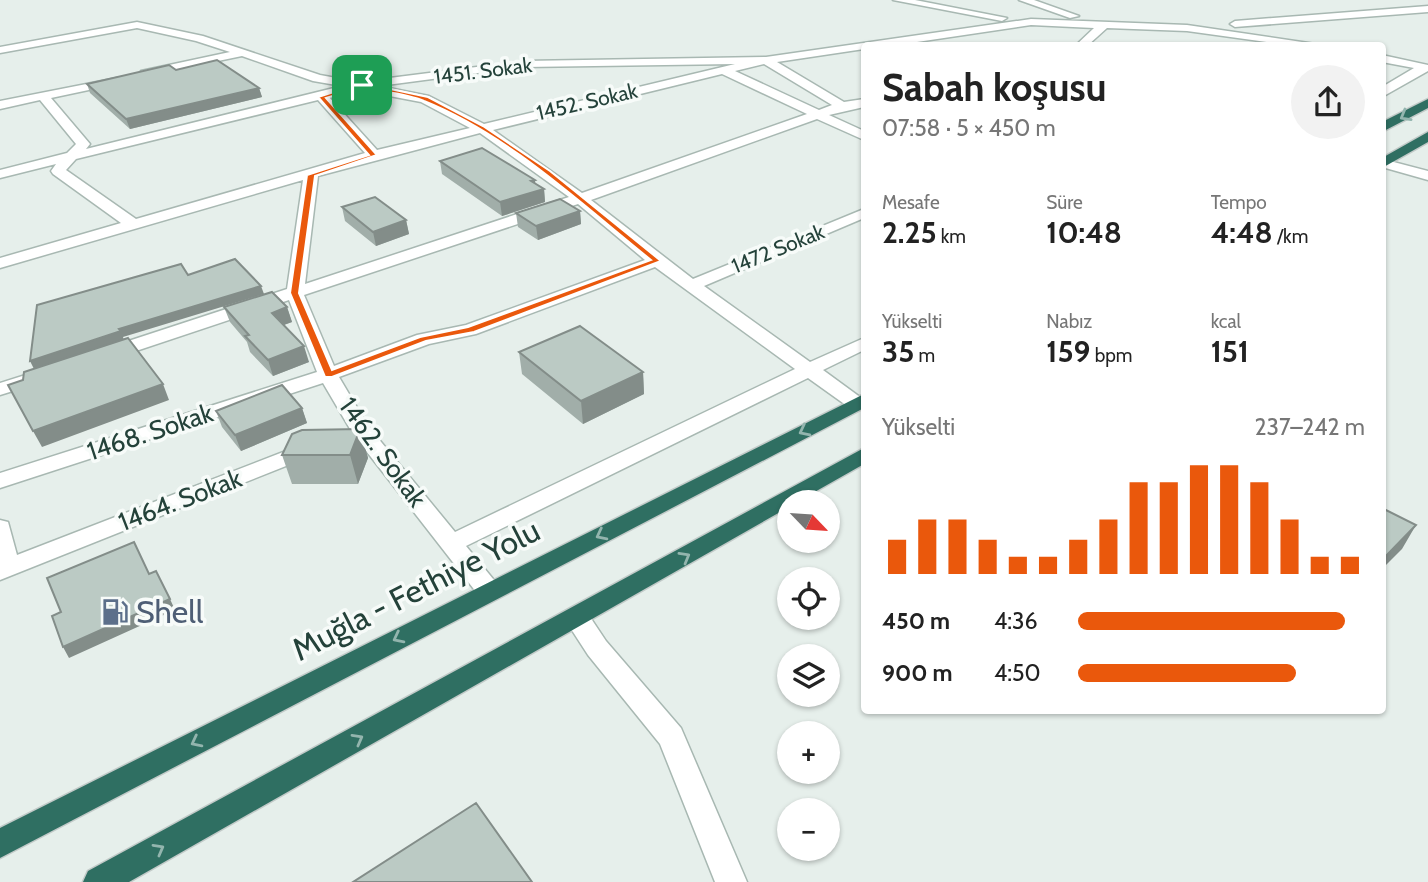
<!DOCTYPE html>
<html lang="tr">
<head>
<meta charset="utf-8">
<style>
  :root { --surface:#fff; --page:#f2f2f2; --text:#222; --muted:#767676; --accent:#ea580c }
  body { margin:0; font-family:Cabin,sans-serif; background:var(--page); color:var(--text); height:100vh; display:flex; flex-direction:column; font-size:26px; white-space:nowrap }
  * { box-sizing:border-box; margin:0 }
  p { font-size:23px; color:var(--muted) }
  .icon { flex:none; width:38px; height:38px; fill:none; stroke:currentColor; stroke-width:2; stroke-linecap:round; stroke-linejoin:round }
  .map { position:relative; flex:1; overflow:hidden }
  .side { position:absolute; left:861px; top:42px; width:525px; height:672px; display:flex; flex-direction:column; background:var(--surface); border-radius:7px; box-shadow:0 2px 5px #0004 }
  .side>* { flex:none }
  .needle { width:46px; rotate:115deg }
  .tools { position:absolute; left:777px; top:490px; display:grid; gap:14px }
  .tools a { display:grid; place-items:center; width:63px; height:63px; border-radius:50%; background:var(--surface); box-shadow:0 2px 5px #0004; font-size:35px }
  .pin { position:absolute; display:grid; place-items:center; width:60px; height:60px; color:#fff; margin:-30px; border-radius:14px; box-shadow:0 4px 10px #0006 }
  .round { display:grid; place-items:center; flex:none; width:74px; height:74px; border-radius:37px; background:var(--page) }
  .summary { display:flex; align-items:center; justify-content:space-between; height:119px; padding:0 21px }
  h1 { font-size:38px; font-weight:800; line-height:52px }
  .stats { display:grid; grid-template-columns:repeat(3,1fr); gap:10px; height:119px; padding:7px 21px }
  .stats div { display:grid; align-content:center }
  .stats b { font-size:30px; font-weight:800 }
  .stats small { font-size:19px; font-weight:400 }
  .stats p { font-size:19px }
  .chart { height:196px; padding:14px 21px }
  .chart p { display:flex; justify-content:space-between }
  .chart svg { width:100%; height:126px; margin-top:7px; stroke:var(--accent); stroke-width:6 }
  ul { padding:0 21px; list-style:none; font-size:23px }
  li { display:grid; grid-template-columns:112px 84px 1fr; align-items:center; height:52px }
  li i { height:18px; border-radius:9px; background:var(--accent) }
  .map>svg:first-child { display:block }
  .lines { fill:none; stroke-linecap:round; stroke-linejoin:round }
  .street-casing { stroke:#a8b8b2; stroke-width:3 }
  .highway-casing { stroke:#c2cac8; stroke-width:3 }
  .street { fill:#fff; fill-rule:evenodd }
  .highway { fill:#2f6f62; fill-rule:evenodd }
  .wall { fill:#a1aea9 }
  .shaded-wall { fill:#838d89 }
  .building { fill:#bbcac4; stroke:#838d89; stroke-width:2 }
  .oneway { stroke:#93b5ae }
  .route { fill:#ea580c; stroke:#fff; stroke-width:2; fill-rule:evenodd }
  .labels { text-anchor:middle; stroke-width:7; stroke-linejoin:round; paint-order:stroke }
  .far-street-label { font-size:21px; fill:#24423a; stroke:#f7fbf9 }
  .street-label { font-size:26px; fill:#24423a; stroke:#f7fbf9 }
  .near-street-label { font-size:32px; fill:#24423a; stroke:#f7fbf9 }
  .near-service-label { font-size:32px; fill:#4e5e75; stroke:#f7fbf9; text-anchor:start }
</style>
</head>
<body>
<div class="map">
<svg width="1428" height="882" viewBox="0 0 1428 882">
  <rect width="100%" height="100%" fill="#e6efeb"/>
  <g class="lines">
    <defs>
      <path id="street" d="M893,0h22l92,18 -5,3z
        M1019,0h15l45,16 -9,2z
        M1428,6v6l-193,15 -5,-3 5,-3z
        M1031,19l156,6 142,21h-34l-108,-15 -80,-3 -20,18h-12l19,-18 -63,-3 -141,21h-26v3l-87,13 67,40 20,-3v8l-35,8 35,16v9l-47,-21 -226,81 102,79 171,-70v9l-160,68 106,76 54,-24v12l-41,20 41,30v8h-14l-42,-30 -342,168 32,39 3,6 -3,6 -9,3 -9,-3 -127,-163 -30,-51 -323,105v-15l317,-101 -28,-72 -174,58 -7,2 -9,-6 2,-4 186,-61 16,-109 -303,88v-10l121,-35 -68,-49 -2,-3 5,-7 -56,14v-8l67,-17 9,-9 -36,-44 -40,9v-8l117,-23v6l-66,14 39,46 -4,5 256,-63 -29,-5 -71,-25 -101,21v-6l89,-19 -34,-11 -59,-13 -137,25v-6l137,-25 66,14 117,39 38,7 166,-21 242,-4zM735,64l-251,60 -55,-28 -50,-10 145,-19zM764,64l68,41 -13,5 -84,-39zM722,74l85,40 -225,79 -89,-63zM358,90l63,12 49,26 -93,22 -48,-53zM318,100l47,53 -229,66 -70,-49 10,-11zM480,133l89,64 -264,87 13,-108zM578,204l67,56 -179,65 -49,10 -83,31 -30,-71zM655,267l140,102 -340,163 -87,-106 -29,-49 90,-33 47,-10z
        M1382,55l46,10v6l-46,26v-10l32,-19 -32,-6z
        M1382,159l46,12v9l-46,-13z
        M35,372l7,2 3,4 -3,4 -42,13v-12z
        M309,442l7,2 4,5 -4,5 -316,126v-60l8,2 9,33z
        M577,608l9,3 20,30 75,87 66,154h-32l-55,-138 -72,-89 -24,-37 4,-7z"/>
      <path id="highway" d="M1428,99v9l-46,24v-10z
        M1428,132v10l-46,26v-10z
        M864,394v14l-864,450v-30z
        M864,448v16l-67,38h-8v5l-660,375h-46l5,-11z"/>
    </defs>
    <use href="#street" class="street-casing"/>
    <use href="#highway" class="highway-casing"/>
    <use href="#street" class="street"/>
    <use href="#highway" class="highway"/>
  </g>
  <path class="wall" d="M176,70l83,18 3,9 -132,32 -40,-36 -3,-9z
    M440,161l96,23 8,5 1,13 -43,14 -60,-42z
    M342,207l64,13 3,14 -33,12 -31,-25z
    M580,211l1,13 -43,16 -20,-13 -2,-14z
    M224,307h63l5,15 -9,3 26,37 -36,14 -23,-24 -3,-10 -17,-20z
    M519,352l124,20 1,22 -61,30 -61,-50z
    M302,408l5,15 -66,28 -19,-24 -6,-16z
    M360,429l8,29 -10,26h-66l-10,-29z"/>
  <path class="shaded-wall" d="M259,88l3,9 -132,32 -4,-10z
    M535,180l1,11 8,-2 1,13 -43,14 -2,-14 31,-21z
    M580,211l1,13 -43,16 -2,-14z
    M406,220l3,14 -33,12 -3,-14z
    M261,286l3,8 -141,43 1,3 -90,29 -4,-8 89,-32z
    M287,307l5,15 -16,6 -4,-15z
    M304,346l5,16 -36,14 -5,-16z
    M643,372l1,22 -61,30 -2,-23z
    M163,384l6,16 -127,47 -9,-16z
    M302,408l5,15 -66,28 -6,-16z
    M360,429l8,29 -10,26 -8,-29z
    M1416,525l-14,24 -20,20v-9z
    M170,599l5,11 -106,48 -6,-11z"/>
  <path class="building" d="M217,60l42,28 -133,31 -39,-35 82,-19 7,5z
    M482,148l53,32 -4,1 13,8 -44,13 -60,-41z
    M375,197l31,23 -33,12 -31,-25z
    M560,199l20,12 -44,15 -20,-13z
    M235,259l26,27 -142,43 2,2 -91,30 7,-56 144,-41 7,11z
    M272,292l15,15 -15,6 32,33 -36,14 -23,-24 4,-1 -25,-28z
    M580,326l63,46 -62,29 -62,-49z
    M128,338l35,46 -130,47 -25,-46 15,-5 1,-8z
    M282,385l20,23 -67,27 -19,-24z
    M360,429l-10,26h-68l10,-21 10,-4z
    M1382,508l34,17 -34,35z
    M134,542l15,32 7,-3 14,28 -107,48 -11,-31 9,-4 -14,-34z
    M476,803l56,79h-179z"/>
  <defs><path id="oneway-chevron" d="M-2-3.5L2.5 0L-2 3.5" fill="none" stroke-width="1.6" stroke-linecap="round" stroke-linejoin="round" transform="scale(1.75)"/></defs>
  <g class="oneway">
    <use href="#oneway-chevron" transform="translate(1405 116) rotate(150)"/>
    <use href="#oneway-chevron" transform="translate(804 431) rotate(153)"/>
    <use href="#oneway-chevron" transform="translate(601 535) rotate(153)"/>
    <use href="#oneway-chevron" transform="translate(685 557) rotate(-30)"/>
    <use href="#oneway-chevron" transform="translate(398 638) rotate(153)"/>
    <use href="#oneway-chevron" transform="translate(358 739) rotate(-29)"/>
    <use href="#oneway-chevron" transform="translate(196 742) rotate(153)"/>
    <use href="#oneway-chevron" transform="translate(159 849) rotate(-29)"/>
  </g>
  <path class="route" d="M362,83l66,14 55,29 67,45 111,90 -187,71 -48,9 -94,36h-7l-35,-84 17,-118 62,-20 -51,-58zM362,87c20,5 44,6 62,14 85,34 157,103 227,159l-183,67 -48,10 -88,33 -33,-77 16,-117 62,-21 -51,-57z"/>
  <defs>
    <symbol id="fuel-bare" viewBox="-9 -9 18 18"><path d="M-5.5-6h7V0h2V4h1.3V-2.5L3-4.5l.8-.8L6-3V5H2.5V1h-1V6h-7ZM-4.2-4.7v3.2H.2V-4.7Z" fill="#5c6f8a" stroke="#f7fbf9" stroke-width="2.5" paint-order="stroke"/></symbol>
  </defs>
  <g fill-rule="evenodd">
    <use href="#fuel-bare" x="96" y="593" width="38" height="38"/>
  </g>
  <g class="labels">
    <g class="far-street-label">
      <text transform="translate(483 71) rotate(-7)" y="7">1451. Sokak</text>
      <text transform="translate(587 102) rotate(-13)" y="7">1452. Sokak</text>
      <text transform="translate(778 249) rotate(-22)" y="7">1472 Sokak</text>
    </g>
    <g class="street-label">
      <text transform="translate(150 432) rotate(-18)" y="9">1468. Sokak</text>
      <text transform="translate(383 452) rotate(54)" y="9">1462. Sokak</text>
      <text transform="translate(180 500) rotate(-21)" y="9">1464. Sokak</text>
    </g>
    <g class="near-street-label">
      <text transform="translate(416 590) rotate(-27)" y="11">Muğla - Fethiye Yolu</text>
    </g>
    <g class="near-service-label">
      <text x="136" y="623">Shell</text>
    </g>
  </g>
</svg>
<div class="tools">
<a><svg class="needle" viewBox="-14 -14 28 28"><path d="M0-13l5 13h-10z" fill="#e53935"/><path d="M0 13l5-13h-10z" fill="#767676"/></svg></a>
<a><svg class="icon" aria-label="locate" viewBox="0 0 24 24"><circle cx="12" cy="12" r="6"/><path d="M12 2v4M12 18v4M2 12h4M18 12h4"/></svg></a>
<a><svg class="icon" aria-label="layers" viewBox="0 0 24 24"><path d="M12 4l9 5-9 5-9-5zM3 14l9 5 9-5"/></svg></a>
<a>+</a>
<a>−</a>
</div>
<div class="pin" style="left:362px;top:85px;background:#1e9e55"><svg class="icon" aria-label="arrive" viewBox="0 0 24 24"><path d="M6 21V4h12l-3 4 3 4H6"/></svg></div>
<section class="side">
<div class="summary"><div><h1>Sabah koşusu</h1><p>07:58 · 5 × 450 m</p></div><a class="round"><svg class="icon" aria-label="share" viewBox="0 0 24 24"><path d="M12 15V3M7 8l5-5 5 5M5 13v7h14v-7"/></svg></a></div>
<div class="stats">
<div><p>Mesafe</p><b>2.25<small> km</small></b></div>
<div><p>Süre</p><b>10:48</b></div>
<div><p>Tempo</p><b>4:48<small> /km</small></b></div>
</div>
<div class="stats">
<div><p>Yükselti</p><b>35<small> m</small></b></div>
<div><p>Nabız</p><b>159<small> bpm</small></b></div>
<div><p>kcal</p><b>151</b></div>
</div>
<div class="chart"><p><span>Yükselti</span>237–242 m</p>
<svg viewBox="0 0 160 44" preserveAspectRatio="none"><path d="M5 44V32M15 44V25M25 44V25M35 44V32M45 44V38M55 44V38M65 44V32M75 44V25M85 44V12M95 44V12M105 44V6M115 44V6M125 44V12M135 44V25M145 44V38M155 44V38"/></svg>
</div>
<ul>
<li><b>450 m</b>4:36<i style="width:93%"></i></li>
<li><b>900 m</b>4:50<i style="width:76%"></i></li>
</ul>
</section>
</div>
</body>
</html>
